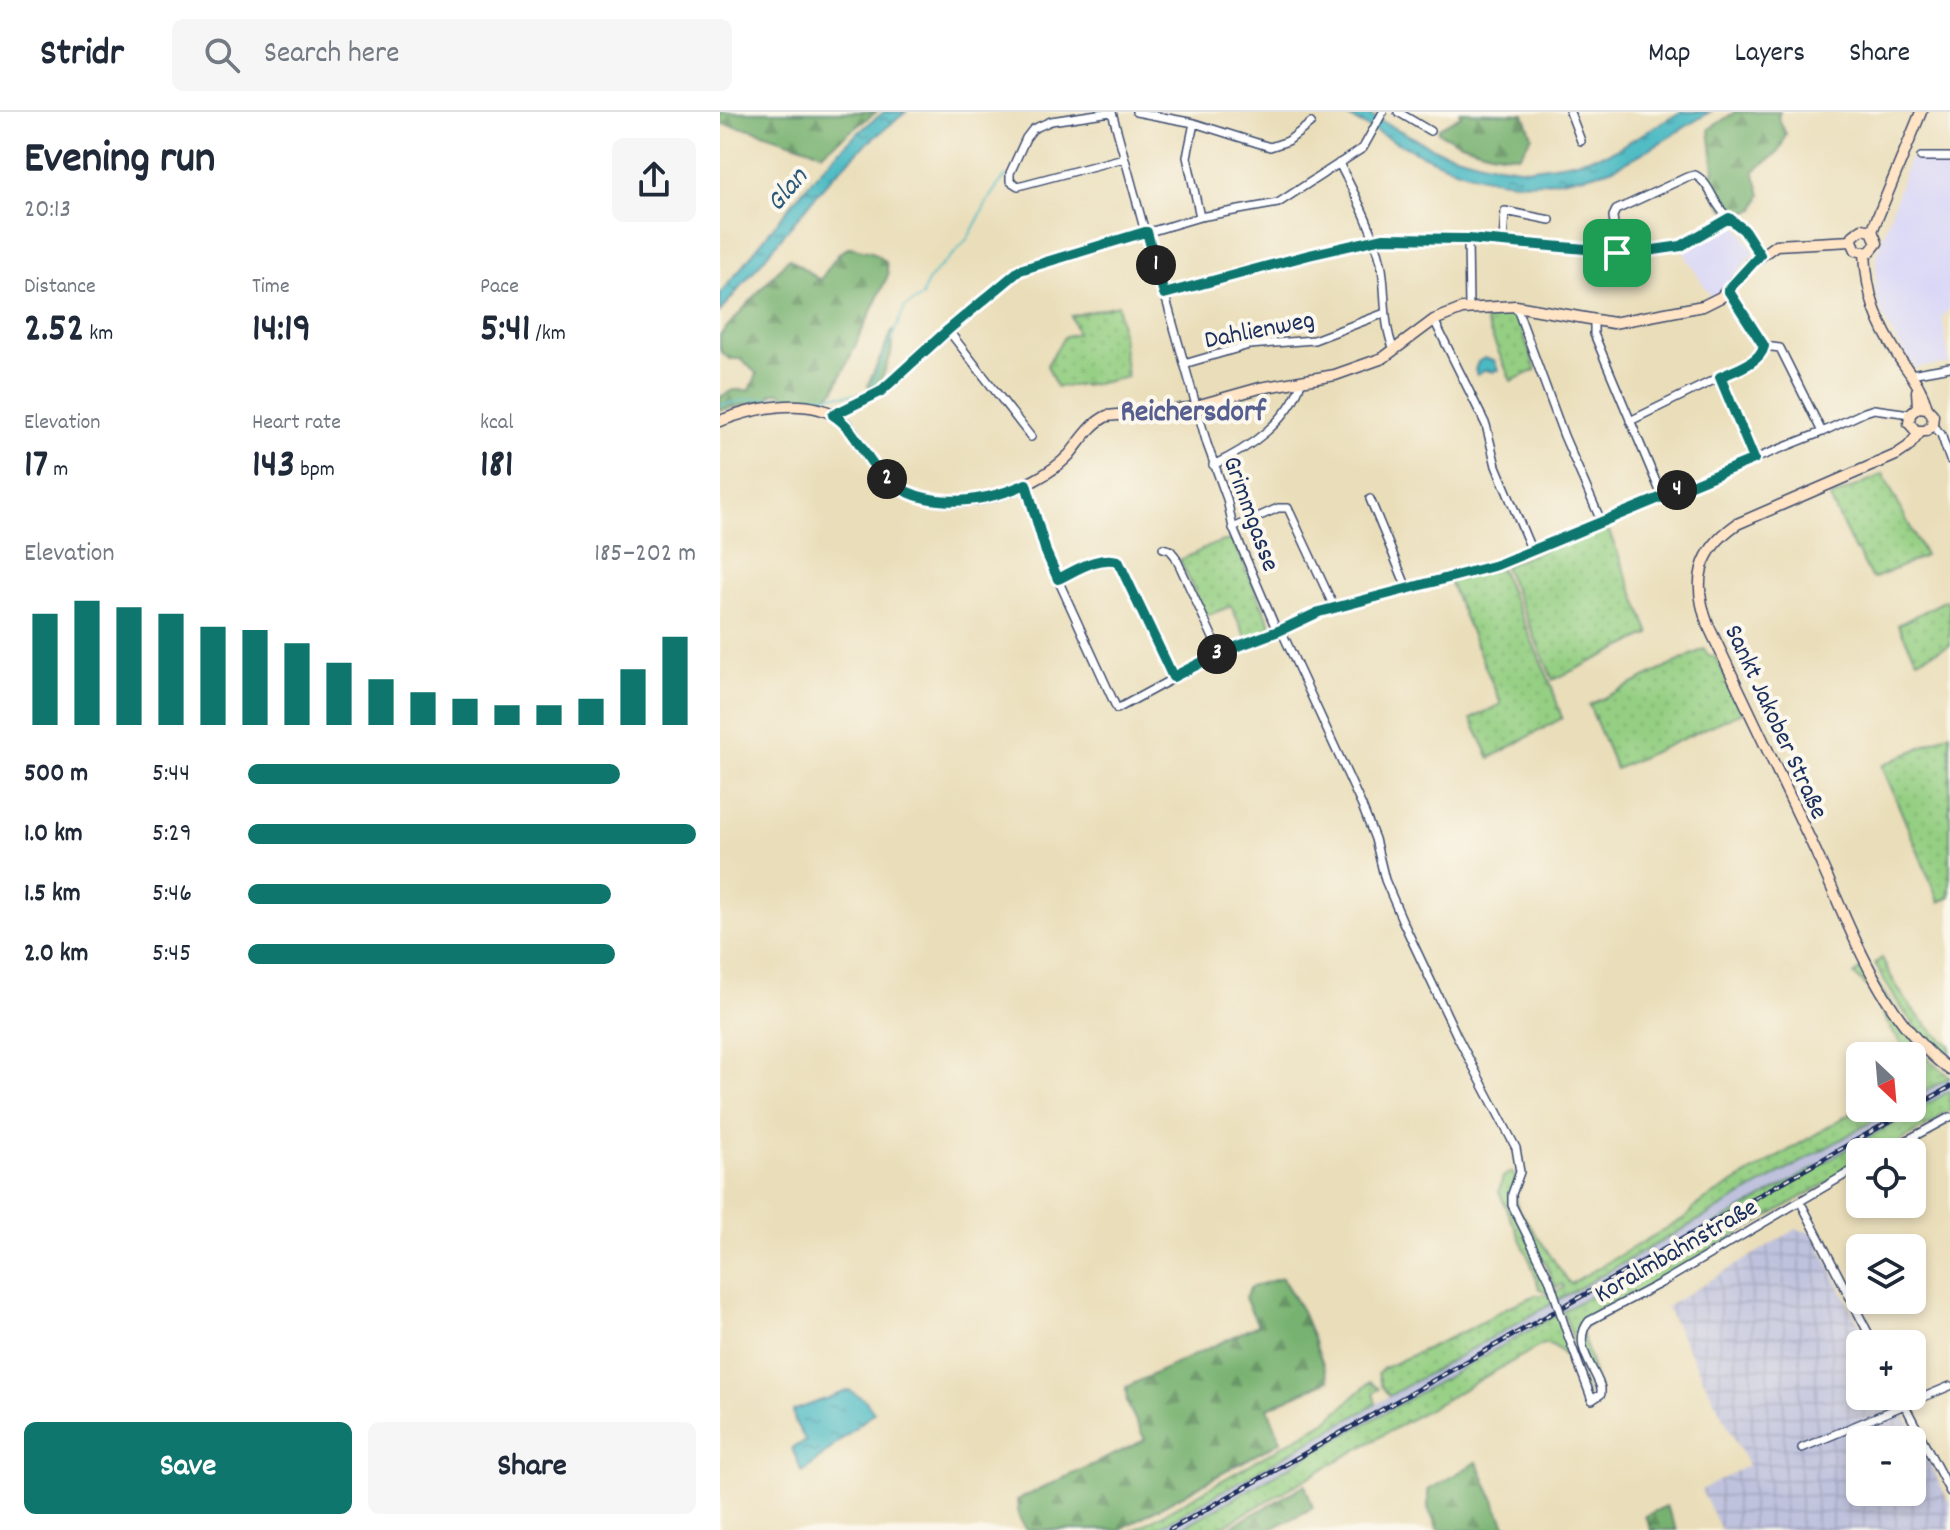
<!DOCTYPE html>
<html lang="en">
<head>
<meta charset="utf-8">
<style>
  :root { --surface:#fff; --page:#f6f6f7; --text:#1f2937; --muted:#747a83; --line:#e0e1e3; --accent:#0f766e }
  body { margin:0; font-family:Dekko,sans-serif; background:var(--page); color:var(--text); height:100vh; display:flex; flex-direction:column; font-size:30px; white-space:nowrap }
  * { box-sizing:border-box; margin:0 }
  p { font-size:26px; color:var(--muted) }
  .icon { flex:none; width:44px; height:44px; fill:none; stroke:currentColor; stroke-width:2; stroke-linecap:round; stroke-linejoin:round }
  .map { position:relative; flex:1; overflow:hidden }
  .drawer { display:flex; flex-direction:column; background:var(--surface); width:720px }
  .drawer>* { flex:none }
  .needle { width:52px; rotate:154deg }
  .fabs { position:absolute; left:1126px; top:930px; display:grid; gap:16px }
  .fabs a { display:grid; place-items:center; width:80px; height:80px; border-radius:12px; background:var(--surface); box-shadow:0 4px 12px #0003; font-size:40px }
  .pin { position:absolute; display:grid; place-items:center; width:68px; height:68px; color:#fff; margin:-34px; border-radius:16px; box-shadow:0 4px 12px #0006 }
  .km { position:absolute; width:40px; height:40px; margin:-20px; border-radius:50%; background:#222; color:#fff; font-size:22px; line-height:40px; text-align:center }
  .round { display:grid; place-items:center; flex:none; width:84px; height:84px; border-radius:12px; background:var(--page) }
  .head { display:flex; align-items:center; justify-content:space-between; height:136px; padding:0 24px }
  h1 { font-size:44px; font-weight:800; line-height:60px }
  .figures { display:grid; grid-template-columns:repeat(3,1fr); gap:12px; height:136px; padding:8px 24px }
  .figures div { display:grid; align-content:center }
  .figures b { font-size:40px; font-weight:800 }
  .figures small { font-size:22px; font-weight:400 }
  .figures p { font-size:22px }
  .chart { height:224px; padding:16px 24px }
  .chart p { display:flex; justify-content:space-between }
  .chart svg { width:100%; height:144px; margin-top:8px; stroke:var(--accent); stroke-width:6 }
  .primary-button { display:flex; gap:16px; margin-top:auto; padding:16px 24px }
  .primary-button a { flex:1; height:92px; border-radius:12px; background:var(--accent); color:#fff; font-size:32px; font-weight:800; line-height:92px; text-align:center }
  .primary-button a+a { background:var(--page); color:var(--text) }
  ul { padding:0 24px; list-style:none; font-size:26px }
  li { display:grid; grid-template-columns:128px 96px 1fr; align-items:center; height:60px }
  li i { height:20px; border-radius:10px; background:var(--accent) }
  header { display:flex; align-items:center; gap:48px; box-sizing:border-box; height:112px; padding:0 40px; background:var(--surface); border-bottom:2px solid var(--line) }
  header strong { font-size:38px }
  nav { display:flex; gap:44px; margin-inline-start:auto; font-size:28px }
  .search { width:560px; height:72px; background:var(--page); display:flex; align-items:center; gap:20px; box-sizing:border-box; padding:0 28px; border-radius:12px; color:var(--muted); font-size:30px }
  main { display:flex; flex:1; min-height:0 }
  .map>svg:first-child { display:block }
  .built { fill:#d9d7f7 }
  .industrial { fill:url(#industrial-grid); fill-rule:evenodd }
  .railway { fill:#c0c2dd }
  .grass { fill:url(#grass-dots); stroke:#587f70; stroke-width:2 }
  .forest { fill:url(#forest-firs); stroke:#4a7068; stroke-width:2 }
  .water { fill:url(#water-ripples); stroke:#347490; stroke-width:2 }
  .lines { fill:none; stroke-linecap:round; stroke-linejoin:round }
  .stream { stroke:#4cbac3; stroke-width:2 }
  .street-casing { stroke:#3a496c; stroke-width:10 }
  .secondary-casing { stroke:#3a496c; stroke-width:13 }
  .street { stroke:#fff; stroke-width:7 }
  .secondary { stroke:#ffe4c6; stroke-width:10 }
  .rail-casing { stroke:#1b2f5e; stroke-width:5 }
  .rail { stroke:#fbf7ec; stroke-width:2; stroke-dasharray:6; stroke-linecap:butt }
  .street-bridge-casing { stroke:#3a496c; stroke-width:10; stroke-linecap:butt }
  .street-bridge { stroke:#fff; stroke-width:7 }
  .route-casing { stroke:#fff; stroke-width:16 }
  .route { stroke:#0f766e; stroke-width:10 }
  .labels { text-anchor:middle; stroke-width:8; stroke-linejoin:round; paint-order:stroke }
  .street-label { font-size:26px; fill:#1b2f5e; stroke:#fbf7ec }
  .water-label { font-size:28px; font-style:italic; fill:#2a597c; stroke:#fbf7ec }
  .quarter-label { font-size:30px; font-weight:bold; fill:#565d8f; stroke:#fbf7ec }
</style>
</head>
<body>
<header>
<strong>Stridr</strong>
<div class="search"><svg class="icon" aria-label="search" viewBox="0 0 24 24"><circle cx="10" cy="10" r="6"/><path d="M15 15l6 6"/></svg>Search here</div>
<nav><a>Map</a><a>Layers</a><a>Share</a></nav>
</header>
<main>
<section class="drawer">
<div class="head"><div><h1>Evening run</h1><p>20:13</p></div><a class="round"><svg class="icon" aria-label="share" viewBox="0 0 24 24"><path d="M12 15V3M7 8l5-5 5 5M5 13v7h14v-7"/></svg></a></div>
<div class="figures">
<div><p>Distance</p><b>2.52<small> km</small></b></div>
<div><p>Time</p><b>14:19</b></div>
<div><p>Pace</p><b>5:41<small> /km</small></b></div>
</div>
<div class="figures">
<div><p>Elevation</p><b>17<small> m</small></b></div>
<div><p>Heart rate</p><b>143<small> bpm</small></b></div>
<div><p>kcal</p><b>181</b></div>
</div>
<div class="chart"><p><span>Elevation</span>185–202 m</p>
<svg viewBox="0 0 160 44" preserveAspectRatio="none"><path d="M5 44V10M15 44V6M25 44V8M35 44V10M45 44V14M55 44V15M65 44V19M75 44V25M85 44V30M95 44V34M105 44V36M115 44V38M125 44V38M135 44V36M145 44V27M155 44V17"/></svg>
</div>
<ul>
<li><b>500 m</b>5:44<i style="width:83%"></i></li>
<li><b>1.0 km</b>5:29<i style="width:100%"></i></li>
<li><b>1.5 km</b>5:46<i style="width:81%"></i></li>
<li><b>2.0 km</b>5:45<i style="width:82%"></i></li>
</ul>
<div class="primary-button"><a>Save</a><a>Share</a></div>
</section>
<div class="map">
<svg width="1230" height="1418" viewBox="0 0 1230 1418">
  <defs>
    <pattern id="industrial-grid" width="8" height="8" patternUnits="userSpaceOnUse" patternTransform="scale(2)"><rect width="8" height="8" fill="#c0c2dd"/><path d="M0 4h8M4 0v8" fill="none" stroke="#a4a7c0"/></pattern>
    <pattern id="grass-dots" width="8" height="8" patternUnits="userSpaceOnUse" patternTransform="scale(2)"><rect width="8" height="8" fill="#95cf83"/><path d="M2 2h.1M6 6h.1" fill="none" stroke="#80b274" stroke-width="1.8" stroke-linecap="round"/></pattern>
    <pattern id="forest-firs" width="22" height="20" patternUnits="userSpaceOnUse" patternTransform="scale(2)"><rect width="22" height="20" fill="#78b271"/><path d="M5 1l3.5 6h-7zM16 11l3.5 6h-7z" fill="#629160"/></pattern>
    <pattern id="water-ripples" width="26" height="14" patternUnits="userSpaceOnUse" patternTransform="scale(2)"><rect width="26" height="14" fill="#4cbac3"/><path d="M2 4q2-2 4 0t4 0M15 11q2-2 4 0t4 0" fill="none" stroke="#3e98a2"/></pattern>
  </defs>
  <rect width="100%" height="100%" fill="#fbf7ec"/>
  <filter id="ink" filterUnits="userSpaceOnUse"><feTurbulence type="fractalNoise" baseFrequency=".0125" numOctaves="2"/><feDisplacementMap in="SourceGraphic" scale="16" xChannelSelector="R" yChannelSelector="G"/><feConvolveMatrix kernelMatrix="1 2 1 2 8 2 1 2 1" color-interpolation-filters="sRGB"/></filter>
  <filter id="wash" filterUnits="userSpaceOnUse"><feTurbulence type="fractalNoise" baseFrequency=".006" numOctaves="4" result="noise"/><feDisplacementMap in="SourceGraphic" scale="32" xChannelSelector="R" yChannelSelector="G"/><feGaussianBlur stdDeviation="1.8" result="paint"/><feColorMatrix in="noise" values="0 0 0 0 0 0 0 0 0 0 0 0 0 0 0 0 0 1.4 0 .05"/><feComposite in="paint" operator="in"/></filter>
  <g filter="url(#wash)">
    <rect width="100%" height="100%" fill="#eadeba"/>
    <path class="built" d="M1189,47l41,3v146l-8,9 7,46 -33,5 -25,-36 -10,-22 -5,-17v-35z
      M1011,109l11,11 12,20 -32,38 -11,7 -28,-46z"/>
    <path class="industrial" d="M1076,1117l17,4 56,111h-9v52h35l55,108v26h-229l-20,-40 47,-25 -82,-158zM1140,1328h52v52h-52z"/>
    <path class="railway" d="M1230,965v14l-772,439h-24l742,-422h16v-9z"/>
    <path class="grass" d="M398,193l9,72 -32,7 -39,3 -9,-22 17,-28 13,-4 -6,-17z
      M761,199h34l21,59 -25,11z
      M1163,362l42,82 -50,22 -4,-1 -14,-27 -2,1 -25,-53z
      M886,412l44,110 -97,46 -49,-114z
      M513,428l38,85 -1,6 -23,8 -16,-33 -25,10 -26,-56c18,-7 34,-19 53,-20z
      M780,456l50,114 12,36 -72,40 -19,-39 30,-15 -52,-123z
      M1226,488l4,7v38l-33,15 -19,-35z
      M984,537l4,6 8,2 26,55 -126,57 -27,-64z
      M1230,621v164l-11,5 -57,-136z
      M1162,846c14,32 39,67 68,87v16c-33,-26 -55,-60 -75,-98z
      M1147,856l62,92 21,17 -38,22v-23l3,-9 -3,-11 -20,-25 -24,-44 -14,-12 6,-6z
      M1230,979v20l-9,3 -4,6 -56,32h-21v12l-164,94 -115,71 17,58v5l-5,2 -30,-83z
      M1140,996h36l-507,288 -8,-11 -3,-12 6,-5 83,-38 41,-23 28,-12h15l13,-8 -2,-3 -7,4 -8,-22 -26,-44 -8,-22 9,-29 -3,-24c10,31 -8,39 -1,61l52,76 116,-67 12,-13z
      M790,1061h3l3,6 -6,17 40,95 -3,1 -8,-4 -8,-25 -32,-71 4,-15z
      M838,1202l29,82 -5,-3c-7,-17 -16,-51 -39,-49l-327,186h-38z
      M650,1270l9,7 -6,4 3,11 -222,126h-19l193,-110z"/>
    <path class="forest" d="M0,0h156l-54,41 -71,-24 -31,-5z
      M739,0l65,2 8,22 -12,19c-29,0 -56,-9 -82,-23l1,-4 22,-12z
      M1015,0h45l-2,5 8,17 -7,18 -25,19 7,24 -6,14 -18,8 -15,-10 -16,-31 8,-5 -5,-42z
      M130,135l22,5 14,10 2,13 -54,116 -17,12 -29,-3 -8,-8 -8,2 -6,7 -46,9v-13l13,-7h17l7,-16 -16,-15h-12l-9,-9v-15l69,-77 31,22 19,-27z
      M173,218l-2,24 -13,35 -6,2 -4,-6z
      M562,1166l20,33 27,69 -61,28 13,33 -162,89h-92l-8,-12 -2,-18 128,-60 -18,-37 -1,-16 132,-62 -13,-27 6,-11z
      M757,1350l30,68h-69l-10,-22v-18z
      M585,1373l8,23 -44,22h-44z
      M946,1394l11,24h-26l-6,-14z"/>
    <path class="water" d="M164,0h22l-41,33 -37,36 -108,131v-18c52,-62 98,-134 164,-182z
      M619,0h25l73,38 48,13 41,6 42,-6 41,-10 72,-41h29c-31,18 -62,40 -95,55 -14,7 -32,9 -48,12 -89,17 -153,-29 -228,-67z
      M764,246l10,2 4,10 -5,2 -7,-2 -9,5 -2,-5 3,-8z
      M129,1278l16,10 9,12 -72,61 -10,-25 14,-7 -11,-19 -2,-11z"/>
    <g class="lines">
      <path class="stream" d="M0,293l32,-6 116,-5 37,-87 17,-10c5,-26 30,-37 45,-58 15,-23 19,-42 39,-63"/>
    </g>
  </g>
  <g filter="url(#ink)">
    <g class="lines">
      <defs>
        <path id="street" d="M391,0l-60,9 -18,8 -7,9 -16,35v8l8,5 106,-28
          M392,0l33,120
          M416,0l58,11 76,24 18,-6 23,-18
          M678,0l32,19
          M850,0l11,29
          M474,11l-7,34 13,60
          M1201,45h29
          M619,51c16,32 34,65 42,100 6,29 1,59 13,87
          M427,120l60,212 20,55 6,29 44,103
          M748,127l1,69
          M783,129l2,-30 45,9
          M897,141l-4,-37 3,-6 71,-33 8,-2c15,7 19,32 34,43
          M1008,178l36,56 16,2 42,84
          M444,182l219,-56 85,1 165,14 48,-7 48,-28 15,12 16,25
          M796,194l48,130 37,85
          M714,208l52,105 10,41 35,83
          M874,210v12l68,162
          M228,218l83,107
          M464,252l65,-19 65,-5 71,-27
          M1191,262l39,-7
          M113,303l47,-23 140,-122 180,-53 78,-14 85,-55 20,-36
          M910,309l90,-44
          M1212,313l9,9 9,26
          M1034,347l-34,-82 36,-18 5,-4 3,-9
          M493,353c35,-16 76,-44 88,-82
          M306,372l23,76 68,149 103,-56 61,-23 38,-18 186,-50 157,-66 160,-64 43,-20 9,-3 36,5
          M650,387l37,89
          M513,416l45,-20h10l46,99
          M443,436l7,2 5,6 45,97
          M338,467c17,-8 40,-24 60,-18l55,116
          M561,518l81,176 13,33 10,41 18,42 54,114 59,112 4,24 -8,22v11l38,76
          M1165,1040l65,-35
          M1083,1095l71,137
          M847,1221l25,67 9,-6v-6c-7,-21 -30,-45 -12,-67l72,-38 199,-117
          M1180,1284l50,96
          M1082,1336l148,-62"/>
        <path id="secondary" d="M1152,119l49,-119
          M1132,129l4,9 13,3 8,-10 -5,-12
          M1132,129l1,-5 9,-7 10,2
          M1145,141c2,45 12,69 35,106 11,16 22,29 27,49
          M1197,279l1,16 -8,7 -1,9 7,8h10l6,-6 1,-10 -6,-7 -9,-1
          M0,309c33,-13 87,-25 119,-3 16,12 21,30 33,45 28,38 78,45 122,33 26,-7 56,-21 75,-41 12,-14 21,-31 38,-39l82,-8 71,-20 75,-13 48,-17 51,-38 28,-11 54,-3 97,17 90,-17 18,-9 33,-36 22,-16 76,-4
          M1201,319l-13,16 -12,8 -159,69c-39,27 -45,58 -29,101 36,75 71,150 107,225 35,75 65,169 135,220"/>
      </defs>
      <use href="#street" class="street-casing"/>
      <use href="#secondary" class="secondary-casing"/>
      <use href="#street" class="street"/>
      <use href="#secondary" class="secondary"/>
      <defs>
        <path id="rail" d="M450,1418l780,-443"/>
      </defs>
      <use href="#rail" class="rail-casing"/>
      <use href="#rail" class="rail"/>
      <defs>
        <path id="street-bridge" d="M830,1169l17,52"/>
      </defs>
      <use href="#street-bridge" class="street-bridge-casing"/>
      <use href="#street-bridge" class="street-bridge"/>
    </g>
  </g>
  <g class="lines" filter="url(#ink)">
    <defs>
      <path id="route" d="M1009,106l15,12 16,25 -32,35 36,56c-4,17 -29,24 -44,31l34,82 -257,106 -178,47 -38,18 -61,23 -47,24 -55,-116c-20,-6 -43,10 -60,18l-12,-27 -20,-68c-48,21 -112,29 -150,-16 -15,-18 -22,-40 -43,-53l47,-23 68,-62 72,-60 125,-38h2l17,62 145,-39 74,-17 85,1 165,14 48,-7z"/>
    </defs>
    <use href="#route" class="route-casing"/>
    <use href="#route" class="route"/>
  </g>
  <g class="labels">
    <g class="street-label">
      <text transform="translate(539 216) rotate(-11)" y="9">Dahlienweg</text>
      <text transform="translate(533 401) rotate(70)" y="9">Grimmgasse</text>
      <text transform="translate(1058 609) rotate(65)" y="9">Sankt Jakober Straße</text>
      <text transform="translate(955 1137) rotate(-30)" y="9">Koralmbahnstraße</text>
    </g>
    <g class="water-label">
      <text transform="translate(65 76) rotate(-50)" y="10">Glan</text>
    </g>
    <g class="quarter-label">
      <text x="473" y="308">Reichersdorf</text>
    </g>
  </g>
</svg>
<div class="fabs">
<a><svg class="needle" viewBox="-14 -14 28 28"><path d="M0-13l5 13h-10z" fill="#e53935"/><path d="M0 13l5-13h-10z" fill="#747a83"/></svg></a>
<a><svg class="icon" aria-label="locate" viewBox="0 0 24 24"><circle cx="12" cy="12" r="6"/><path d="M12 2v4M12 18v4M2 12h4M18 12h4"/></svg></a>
<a><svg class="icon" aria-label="layers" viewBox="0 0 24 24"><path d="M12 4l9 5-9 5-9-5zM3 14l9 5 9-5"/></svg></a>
<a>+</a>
<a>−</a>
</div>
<div class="pin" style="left:897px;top:141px;background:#1e9e55"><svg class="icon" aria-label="arrive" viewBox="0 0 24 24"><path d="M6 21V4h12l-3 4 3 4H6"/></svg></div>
<b class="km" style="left:436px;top:153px">1</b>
<b class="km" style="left:167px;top:367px">2</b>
<b class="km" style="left:497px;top:542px">3</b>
<b class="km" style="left:957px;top:378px">4</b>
</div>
</main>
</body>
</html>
